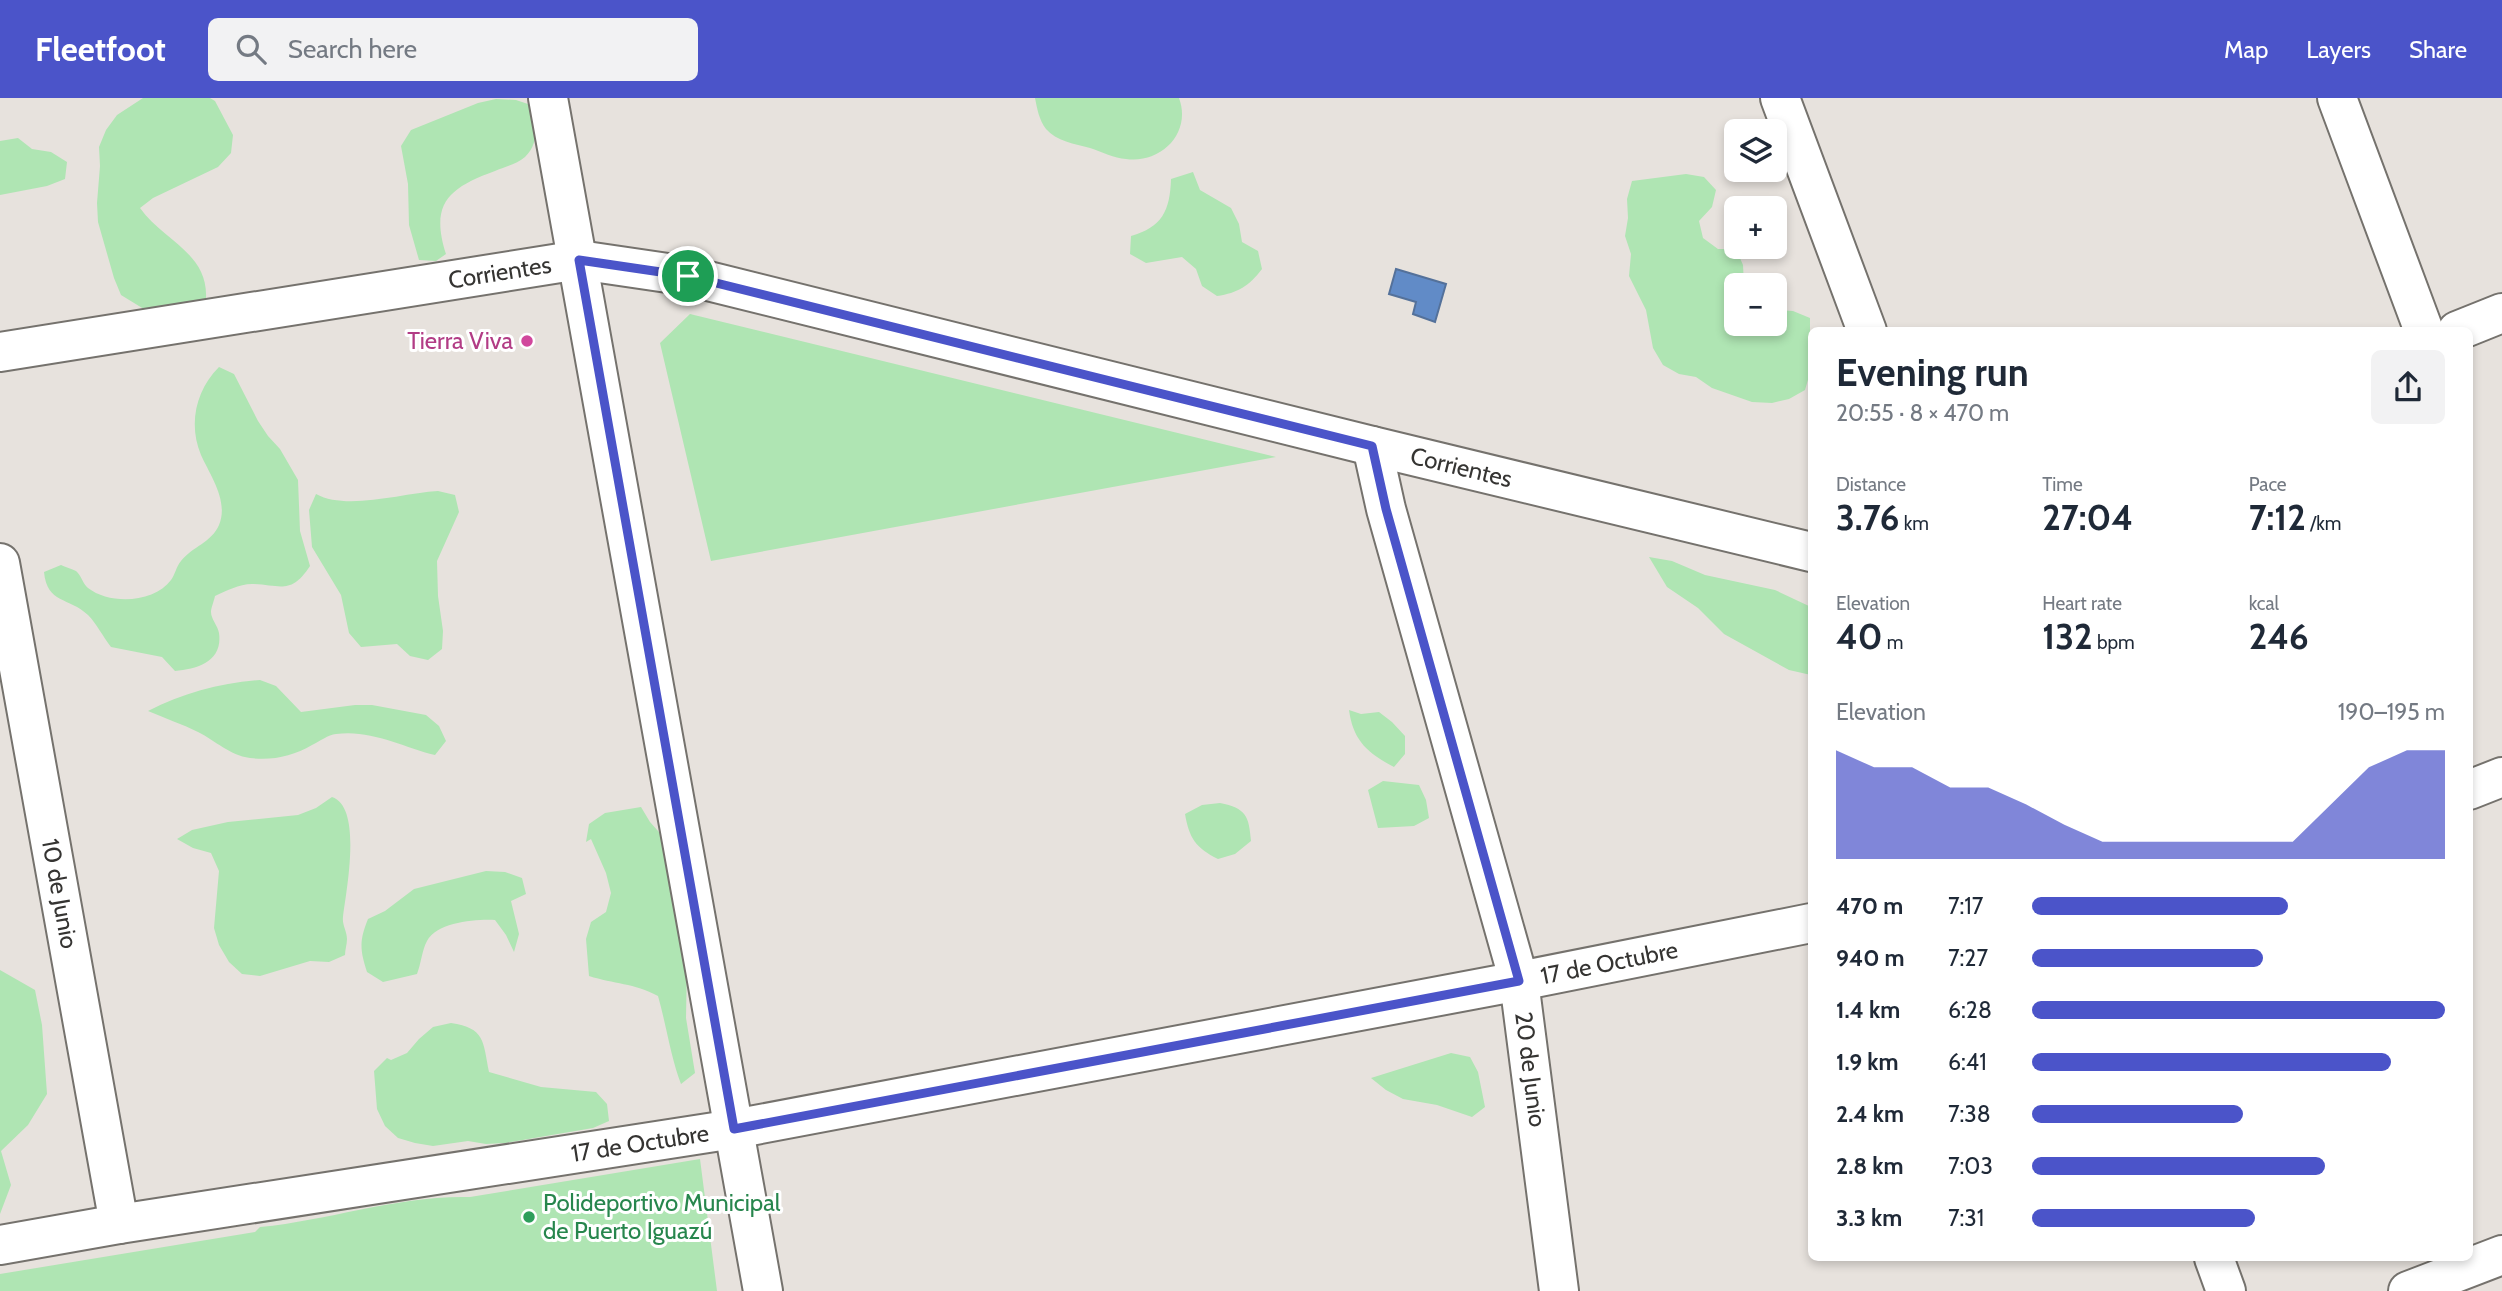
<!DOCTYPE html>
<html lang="en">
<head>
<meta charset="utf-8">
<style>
  :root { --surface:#fff; --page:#f2f2f3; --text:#1f2937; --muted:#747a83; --accent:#4b54c9 }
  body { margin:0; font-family:Cabin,sans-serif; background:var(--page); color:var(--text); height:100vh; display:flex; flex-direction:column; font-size:26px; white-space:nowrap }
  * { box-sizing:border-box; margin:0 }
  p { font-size:23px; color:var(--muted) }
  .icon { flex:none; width:38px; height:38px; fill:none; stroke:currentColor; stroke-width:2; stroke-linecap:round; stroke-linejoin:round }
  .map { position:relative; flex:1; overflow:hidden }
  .sheet { position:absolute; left:1808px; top:229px; width:665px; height:934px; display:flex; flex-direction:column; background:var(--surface); border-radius:10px; box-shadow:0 4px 10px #0003 }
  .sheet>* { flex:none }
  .controls { position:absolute; left:1724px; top:21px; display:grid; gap:14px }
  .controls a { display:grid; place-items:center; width:63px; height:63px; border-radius:10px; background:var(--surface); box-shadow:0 4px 10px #0003; font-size:35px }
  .pin { position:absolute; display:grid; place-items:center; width:60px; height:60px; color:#fff; margin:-30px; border:4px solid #fff; border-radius:50%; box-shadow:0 2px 7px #0007 }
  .round { display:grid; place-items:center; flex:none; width:74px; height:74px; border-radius:10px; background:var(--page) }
  .head { display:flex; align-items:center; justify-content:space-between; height:119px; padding:0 28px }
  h1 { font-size:38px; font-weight:800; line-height:52px }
  .stats { display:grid; grid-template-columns:repeat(3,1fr); gap:10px; height:119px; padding:7px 28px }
  .stats div { display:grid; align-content:center }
  .stats b { font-size:35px; font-weight:800 }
  .stats small { font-size:19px; font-weight:400 }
  .stats p { font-size:19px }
  .chart { height:196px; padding:14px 28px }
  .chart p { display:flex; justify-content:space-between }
  .chart svg { width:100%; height:126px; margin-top:7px; fill:var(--accent); opacity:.7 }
  ul { padding:0 28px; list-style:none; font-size:23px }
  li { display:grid; grid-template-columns:112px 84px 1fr; align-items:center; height:52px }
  li i { height:18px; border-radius:9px; background:var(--accent) }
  header { display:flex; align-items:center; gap:42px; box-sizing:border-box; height:98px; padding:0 35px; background:var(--accent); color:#fff }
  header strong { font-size:33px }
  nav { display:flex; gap:38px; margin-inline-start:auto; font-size:24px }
  .search { width:490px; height:63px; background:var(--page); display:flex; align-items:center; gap:18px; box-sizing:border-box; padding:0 24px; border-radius:10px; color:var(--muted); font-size:26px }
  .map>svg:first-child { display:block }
  .green { fill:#afe5b3 }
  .water { fill:#618bc7; stroke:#54719a; stroke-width:2 }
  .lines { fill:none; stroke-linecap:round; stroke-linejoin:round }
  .minor-casing { stroke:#75726d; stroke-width:42 }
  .major-casing { stroke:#75726d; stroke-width:42 }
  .minor { stroke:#fff; stroke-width:38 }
  .major { stroke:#fff; stroke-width:38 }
  .route-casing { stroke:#fff; stroke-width:14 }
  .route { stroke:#4b54c9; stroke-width:9 }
  .hotel-dot { fill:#d1479c; stroke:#fff; stroke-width:2.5 }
  .leisure-dot { fill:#2e9e5b; stroke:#fff; stroke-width:2.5 }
  .labels { text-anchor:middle; stroke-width:6; stroke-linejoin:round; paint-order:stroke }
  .street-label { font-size:24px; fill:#353432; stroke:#fff }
  .hotel-label { font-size:24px; fill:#b23c85; stroke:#fff; text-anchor:end }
  .leisure-label { font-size:24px; fill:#27864d; stroke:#fff; text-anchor:start }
</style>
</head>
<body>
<header>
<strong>Fleetfoot</strong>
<div class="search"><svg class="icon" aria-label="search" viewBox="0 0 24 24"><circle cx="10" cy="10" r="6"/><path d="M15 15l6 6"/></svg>Search here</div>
<nav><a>Map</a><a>Layers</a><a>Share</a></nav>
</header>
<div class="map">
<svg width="2502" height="1193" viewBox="0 0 2502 1193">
  <rect width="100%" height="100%" fill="#e7e2dd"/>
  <path class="green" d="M143,0h67l5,3 18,34 -2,18 -13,14 -65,31 -13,10c26,36 74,46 65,100l-53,6 -31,-19 -7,-17 -16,-56 -1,-19 3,-37 -1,-19 7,-17 11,-15z
    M1035,0h144c13,35 -18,66 -53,61 -12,-1 -24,-7 -36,-11 -15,-4 -34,-7 -44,-19 -7,-9 -9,-21 -11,-31z
    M496,1l20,1 18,6c3,17 5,38 -9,51 -8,7 -21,10 -30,14 -47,17 -65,33 -49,83l-10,7 -17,-1 -10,-35 -1,-41 -7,-38 10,-16 67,-27z
    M18,40l14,11 19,3 16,10 -2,17 -18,7 -47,9v-54z
    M1193,74l7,18 31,18 8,16 3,18 16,9 4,18c-13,17 -24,24 -45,27l-15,-10 -6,-17 -14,-12 -36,6 -16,-9 1,-18c31,-9 39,-25 40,-57z
    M1686,76l18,3 12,13 -4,17 -13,14 4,17 15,11h18l7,16 1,20h-8v39h38l2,-14 17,1 17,7v55l-5,17 -16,9 -17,4 -20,-1 -40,-14 -16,-11 -17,-3 -16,-9 -10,-17 -7,-38 -17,-34 2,-22 -6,-18 3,-18 -1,-19 5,-18z
    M690,216l586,143 -565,104 -51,-218z
    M219,269l15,7 24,47 10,15 12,13 18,31 2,51 10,35c-19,29 -29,19 -58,18 -13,0 -26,7 -37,12 -1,5 -4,12 -4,16 0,7 7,14 8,21 4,28 -21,36 -44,38l-13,-14 -51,-10c-8,-10 -14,-23 -23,-32 -19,-18 -41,-11 -44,-43l17,-7c4,2 11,4 15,6 5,4 7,13 12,17 22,17 66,15 83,-8 4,-5 5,-13 10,-19 11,-14 31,-19 38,-36 10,-24 -9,-50 -18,-70 -13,-31 -5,-65 18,-88z
    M438,393l17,4 4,17 -22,49 1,35 5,35 -1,18 -14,11 -18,-4 -13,-12 -36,3 -12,-14 -8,-38 -29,-48 -3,-37 7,-16c31,17 86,-1 122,-3z
    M1649,459l23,4 33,14 70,15 36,17v68l-22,-5 -65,-36 -26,-26 -31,-21z
    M260,582l16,6 25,26 54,-7h17l54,10 13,11 7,15 -11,14c-32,-8 -65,-26 -99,-21 -8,1 -16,7 -24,11 -19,11 -40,16 -62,13 -21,-3 -34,-17 -52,-26 -16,-8 -34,-14 -50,-21 35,-18 73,-28 112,-31z
    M1349,612l12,4 18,-2 13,10 13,14v18l-11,13c-27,-14 -41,-27 -45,-57z
    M1383,683l36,4 7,15 3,18 -15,8 -36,2 -10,-38z
    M332,699c31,10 14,95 11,120 -1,8 4,14 4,22 0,5 -2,11 -2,16l-16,7 -19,-1 -50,15 -18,-2 -13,-12 -10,-17 -5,-17 5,-57 -8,-18 -18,-5 -16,-9 15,-9 36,-8 70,-7 18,-7z
    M1220,705c26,5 29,13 31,38l-16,13 -17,5c-22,-11 -29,-21 -33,-45l17,-9z
    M641,709l9,15 25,28 12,112 -1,56 9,55 -14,11c-10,-26 -15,-60 -23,-88 -24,-13 -44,-12 -69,-20l-3,-37 5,-17 15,-10 5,-19 -5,-20 -15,-34 -5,3 3,-18 16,-11z
    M486,773l19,1 17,6 4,16 -15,7 8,33 -5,18 -8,-17 -11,-15c-19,-1 -58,2 -68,21 -5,9 -6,23 -10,33l-34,8 -16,-10c-7,-22 -8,-31 1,-53l17,-8 29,-22z
    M0,872l35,20 7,35 5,69 -19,31 -27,26 10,34 -11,29z
    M451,925c34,5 32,18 38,49l52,15 55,5 11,12 2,17 -16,7 -88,15 -19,1 -18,-3 -35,5 -18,-3 -17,-5 -13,-12 -8,-17 -3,-38 13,-13 4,2 16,-7 12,-14 14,-12z
    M1451,955l19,4 8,15 7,35 -13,10 -35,-12 -34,-6 -17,-9 -15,-12z
    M700,1061l17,132h-717v-17l255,-42 5,-5c70,-7 140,-32 210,-30z"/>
  <path class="water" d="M1396,171l50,15 -11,38 -22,-8 3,-12 -27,-8z"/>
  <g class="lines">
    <defs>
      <g id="minor">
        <path d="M548,0l215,1193"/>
        <path d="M2337,0l87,233"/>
        <path d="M2457,233l45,-18"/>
        <path id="s1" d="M0,254l579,-92 109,16 684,170 439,106"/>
        <path id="s2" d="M1372,348l14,63 133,472 40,310"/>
        <path id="s3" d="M0,465l119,661"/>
        <path d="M2469,692l33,-13"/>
        <path id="s4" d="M0,1147l119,-21 615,-95 785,-148 292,-58"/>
        <path d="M2408,1193l94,-36"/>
      </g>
      <path id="major" d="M1780,0l87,233
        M2214,1160l12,33"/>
    </defs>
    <use href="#minor" class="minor-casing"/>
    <use href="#major" class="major-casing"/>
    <use href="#minor" class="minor"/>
    <use href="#major" class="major"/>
  </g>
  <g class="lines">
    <defs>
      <path id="route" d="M579,162l109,16 684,170 14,63 133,472 -785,148z"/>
    </defs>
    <use href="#route" class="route-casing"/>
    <use href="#route" class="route"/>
  </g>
  <circle class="hotel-dot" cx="527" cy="243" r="7"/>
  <circle class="leisure-dot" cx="529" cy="1119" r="7"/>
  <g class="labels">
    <g class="street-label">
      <text dy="8" stroke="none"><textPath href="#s1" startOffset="506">Corrientes</textPath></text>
      <text dy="8" stroke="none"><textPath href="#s1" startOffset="1493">Corrientes</textPath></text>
      <text dy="8" stroke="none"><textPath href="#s3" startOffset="336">10 de Junio</textPath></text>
      <text dy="8" stroke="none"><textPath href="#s4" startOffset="1634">17 de Octubre</textPath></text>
      <text dy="8" stroke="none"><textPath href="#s2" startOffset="644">20 de Junio</textPath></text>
      <text dy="8" stroke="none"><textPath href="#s4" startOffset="648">17 de Octubre</textPath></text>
    </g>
    <g class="hotel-label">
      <text x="513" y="251">Tierra Viva</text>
    </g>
    <g class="leisure-label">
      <text x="543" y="1113">Polideportivo Municipal<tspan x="543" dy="28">de Puerto Iguazú</tspan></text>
    </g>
  </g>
</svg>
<div class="controls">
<a><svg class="icon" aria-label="layers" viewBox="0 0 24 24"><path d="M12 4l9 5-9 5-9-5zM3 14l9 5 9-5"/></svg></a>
<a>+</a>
<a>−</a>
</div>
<div class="pin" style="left:688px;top:178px;background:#1e9e55"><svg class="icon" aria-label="arrive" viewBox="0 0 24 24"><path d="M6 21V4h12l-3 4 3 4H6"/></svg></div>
<section class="sheet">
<div class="head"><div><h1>Evening run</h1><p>20:55 · 8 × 470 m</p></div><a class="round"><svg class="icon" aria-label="share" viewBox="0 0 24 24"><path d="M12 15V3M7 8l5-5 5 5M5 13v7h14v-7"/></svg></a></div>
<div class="stats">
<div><p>Distance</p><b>3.76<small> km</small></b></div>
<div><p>Time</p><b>27:04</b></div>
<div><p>Pace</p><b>7:12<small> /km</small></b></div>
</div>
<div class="stats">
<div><p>Elevation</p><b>40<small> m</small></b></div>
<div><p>Heart rate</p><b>132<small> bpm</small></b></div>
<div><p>kcal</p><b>246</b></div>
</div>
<div class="chart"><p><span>Elevation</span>190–195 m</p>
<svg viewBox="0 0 160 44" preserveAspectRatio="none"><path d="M0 44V6L10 12L20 12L30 19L40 19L50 25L60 32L70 38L80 38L90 38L100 38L110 38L120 38L130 25L140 12L150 6L160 6V44z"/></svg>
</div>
<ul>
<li><b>470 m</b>7:17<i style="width:62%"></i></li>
<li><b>940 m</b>7:27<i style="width:56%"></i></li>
<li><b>1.4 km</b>6:28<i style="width:100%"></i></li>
<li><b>1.9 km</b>6:41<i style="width:87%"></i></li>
<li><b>2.4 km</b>7:38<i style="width:51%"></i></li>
<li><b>2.8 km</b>7:03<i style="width:71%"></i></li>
<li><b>3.3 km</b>7:31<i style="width:54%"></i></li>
</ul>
</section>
</div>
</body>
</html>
